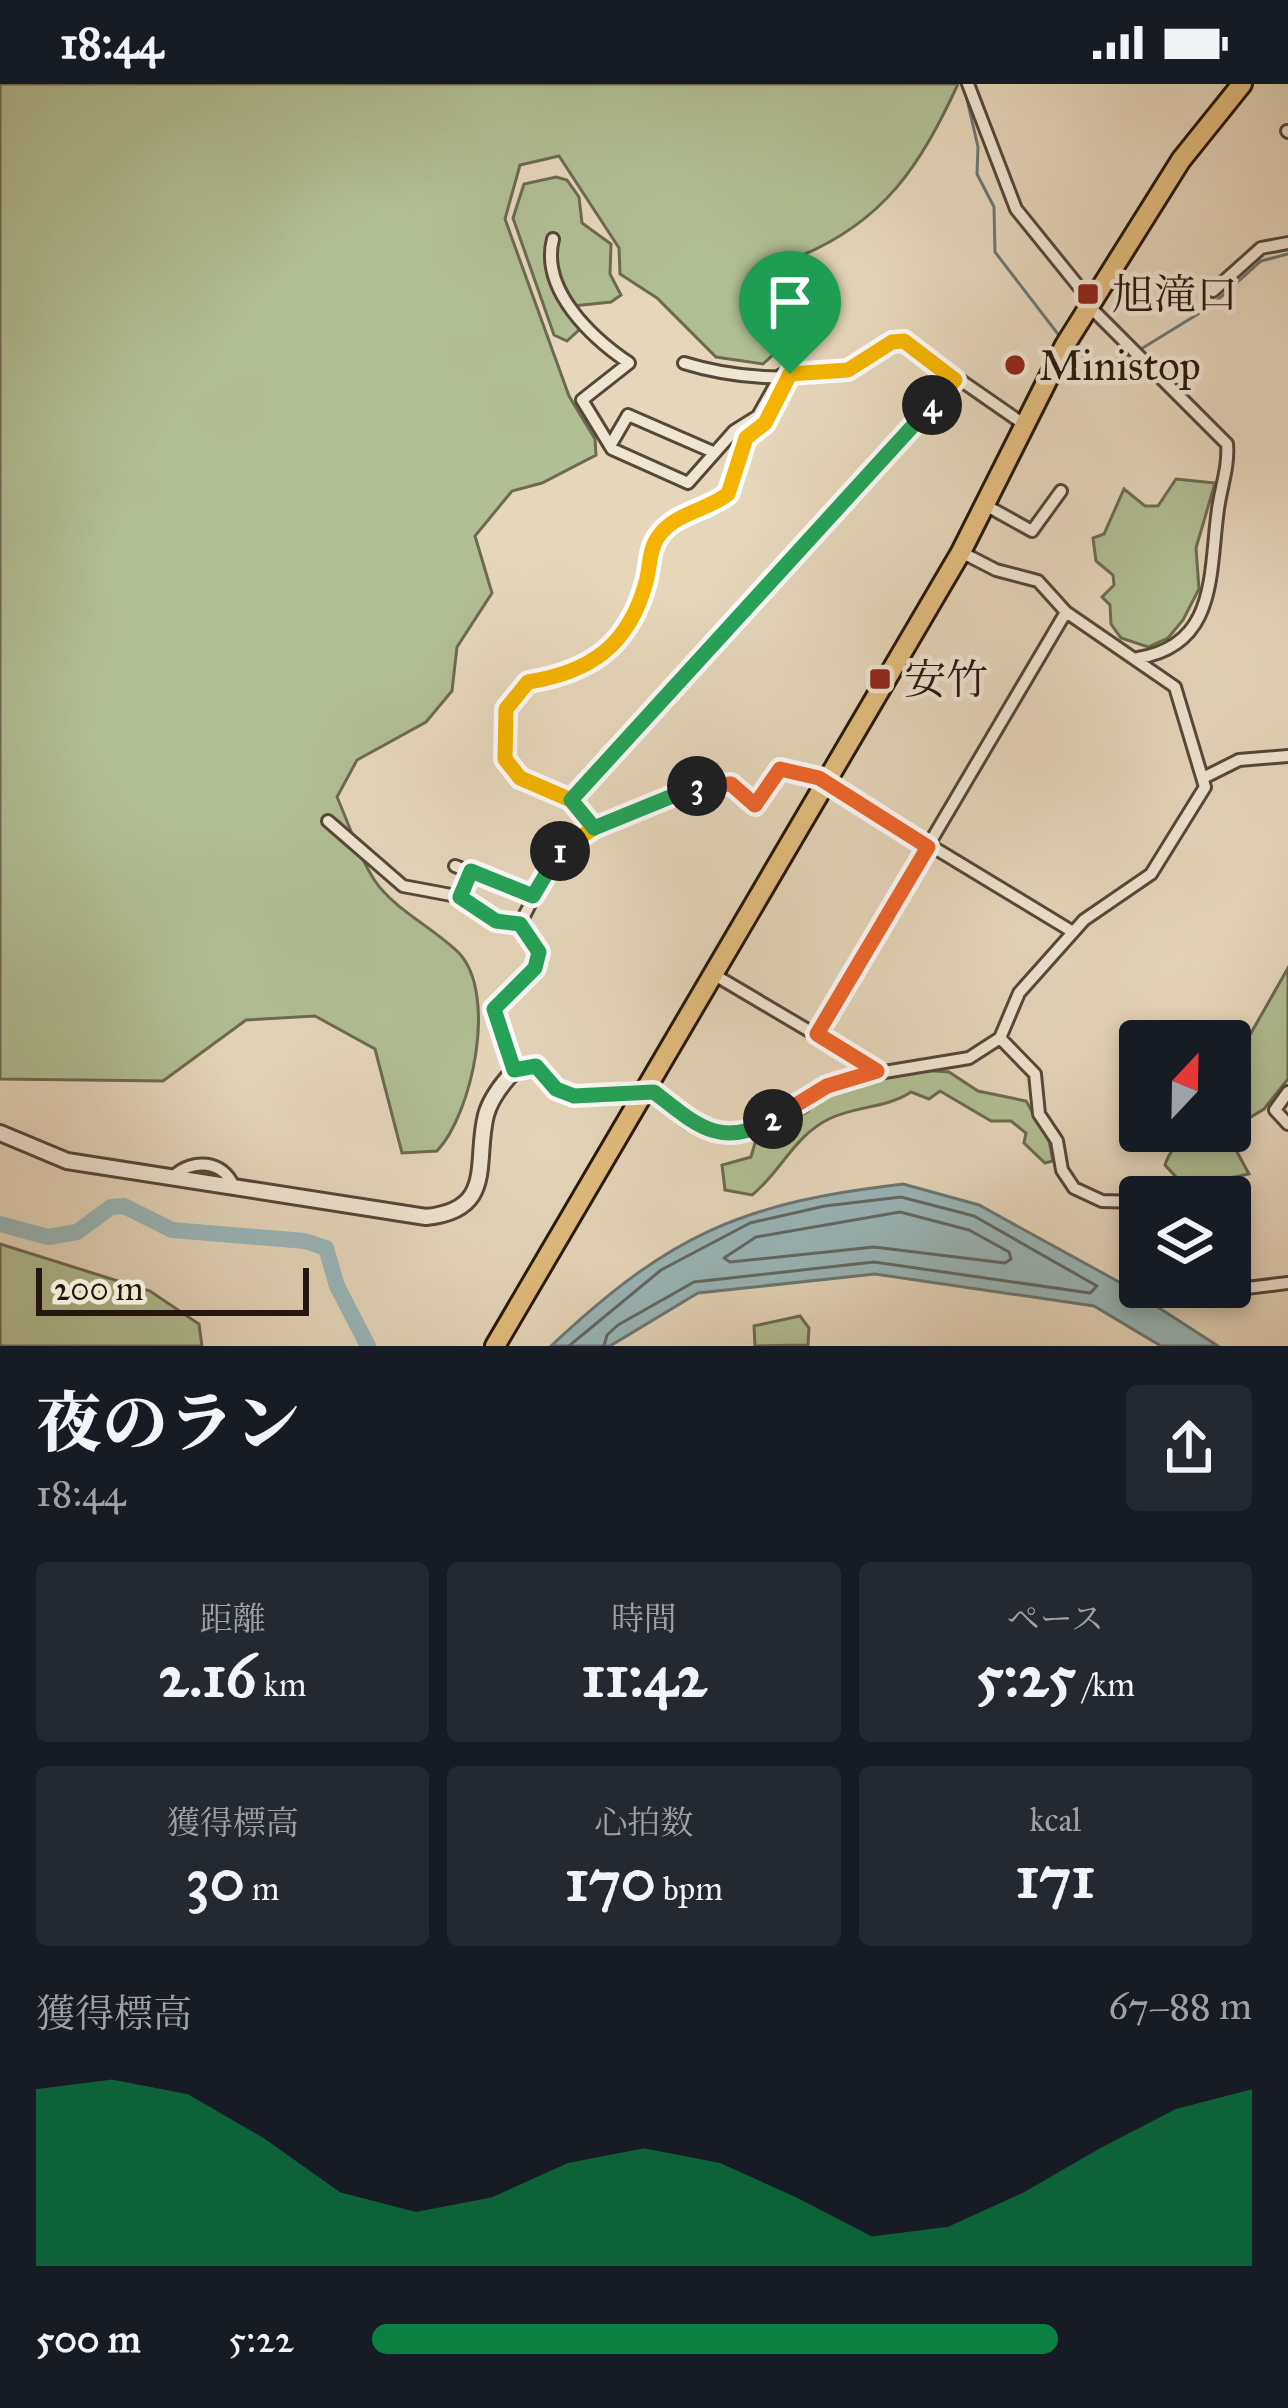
<!DOCTYPE html>
<html lang="ja">
<head>
<meta charset="utf-8">
<style>
  :root { --surface:#171b24; --page:#242831; --text:#f1f3f6; --muted:#9ea1a6; --accent:#0b8043 }
  body { margin:0; font-family:"IM FELL Great Primer","Noto Serif JP",serif; background:var(--page); color:var(--text); height:100vh; display:flex; flex-direction:column; font-size:45px; white-space:nowrap }
  * { box-sizing:border-box; margin:0 }
  p { font-size:39px; color:var(--muted) }
  .icon { flex:none; width:66px; height:66px; fill:none; stroke:currentColor; stroke-width:2; stroke-linecap:round; stroke-linejoin:round }
  .map { position:relative; height:1262px; overflow:hidden }
  .side { display:flex; flex-direction:column; background:var(--surface); flex:1 }
  .side>* { flex:none }
  .needle { width:78px; rotate:22deg }
  .controls { position:absolute; left:1119px; top:936px; display:grid; gap:24px }
  .controls a { display:grid; place-items:center; width:132px; height:132px; border-radius:12px; background:var(--surface); box-shadow:0 6px 18px #0003; font-size:60px }
  .scale { position:absolute; left:36px; bottom:30px; width:273px; box-sizing:border-box; padding-left:12px; border:6px solid #25170e; border-top:0; font-size:33px; line-height:42px; white-space:nowrap; color:#25170e; -webkit-text-stroke:9px #efe5d3; paint-order:stroke }
  .pin { position:absolute; display:grid; place-items:center; width:102px; height:102px; color:#fff; margin:-123px -51px; border-radius:50% 50% 50% 0; rotate:-45deg; box-shadow:0 0 12px #0007 }
  .pin .icon { rotate:45deg }
  .km { position:absolute; width:60px; height:60px; margin:-30px; border-radius:50%; background:#222; color:#fff; font-size:33px; line-height:60px; text-align:center }
  .round { display:grid; place-items:center; flex:none; width:126px; height:126px; border-radius:12px; background:var(--page) }
  .headline { display:flex; align-items:center; justify-content:space-between; height:204px; padding:0 36px }
  h1 { font-size:66px; font-weight:800; line-height:90px }
  .stats { display:grid; grid-template-columns:repeat(3,1fr); gap:18px; height:204px; padding:12px 36px }
  .stats div { display:grid; align-content:center; border-radius:12px; background:var(--page); text-align:center }
  .stats b { font-size:60px; font-weight:800 }
  .stats small { font-size:33px; font-weight:400 }
  .stats p { font-size:33px }
  .chart { height:336px; padding:24px 36px }
  .chart p { display:flex; justify-content:space-between }
  .chart svg { width:100%; height:216px; margin-top:12px; fill:var(--accent); opacity:.7 }
  ul { padding:0 36px; list-style:none; font-size:39px }
  li { display:grid; grid-template-columns:192px 144px 1fr; align-items:center; height:90px }
  li i { height:30px; border-radius:15px; background:var(--accent) }
  .status { display:flex; justify-content:space-between; align-items:center; height:84px; padding:0 60px; background:var(--surface); direction:ltr }
  .status svg { height:33px; fill:currentColor }
  .map>svg:first-child { display:block }
  .green { fill:#b1bf93; stroke:#6b6b50; stroke-width:3 }
  .water { fill:#9ab7ba; stroke:#6b7775; stroke-width:3 }
  .lines { fill:none; stroke-linecap:round; stroke-linejoin:round }
  .shore { stroke:#606764; stroke-width:3 }
  .stream { stroke:#6b7775; stroke-width:3 }
  .river { stroke:#9ab7ba; stroke-width:16 }
  .minor-casing { stroke:#554739; stroke-width:16 }
  .tertiary-casing { stroke:#554739; stroke-width:20 }
  .trunk-casing { stroke:#25170e; stroke-width:24 }
  .minor { stroke:#efe5d3; stroke-width:10 }
  .tertiary { stroke:#efe5d3; stroke-width:14 }
  .trunk { stroke:#e3bc7e; stroke-width:18 }
  .split-1-casing { stroke:#fff; stroke-width:24 }
  .split-2-casing { stroke:#fff; stroke-width:24 }
  .split-3-casing { stroke:#fff; stroke-width:24 }
  .split-4-casing { stroke:#fff; stroke-width:24 }
  .split-5-casing { stroke:#fff; stroke-width:24 }
  .split-1 { stroke:#f5b400; stroke-width:15 }
  .split-2 { stroke:#22a559; stroke-width:15 }
  .split-3 { stroke:#f0652b; stroke-width:15 }
  .split-4 { stroke:#22a559; stroke-width:15 }
  .split-5 { stroke:#f5b400; stroke-width:15 }
  .poi-dot { fill:#8f2418; stroke:#efe5d3; stroke-width:4.5 }
  .labels { text-anchor:middle; stroke-width:9; stroke-linejoin:round; paint-order:stroke }
  .poi-label { font-size:42px; fill:#25170e; stroke:#efe5d3; text-anchor:start }
</style>
</head>
<body>
<div class="status"><b>18:44</b><svg viewBox="0 0 49 12"><path d="M0 12V9h3v3zM5 12V6h3v6zM10 12V3h3v9zM15 12V0h3v12zM26 1h20v11H26zM47 4h2v5h-2z"/></svg></div>
<div class="map">
<svg width="1288" height="1262" viewBox="0 0 1288 1262">
  <rect width="100%" height="100%" fill="#e6d7bb"/>
  <filter id="stains"><feTurbulence type="fractalNoise" baseFrequency=".00167" numOctaves="4"/><feColorMatrix values="0 0 0 0 .2 0 0 0 0 .09 0 0 0 0 .02 0 0 0 .5 -.17"/></filter>
  <radialGradient id="worn" r=".72"><stop offset=".6" stop-color="#630" stop-opacity="0"/><stop offset="1" stop-color="#630" stop-opacity=".3"/></radialGradient>
  <path class="green" d="M0,0h958c-38,82 -74,138 -160,173l13,63 -48,44 -47,-7 -59,-59 -37,-24 -1,-26 -60,-92 -39,9 -15,54 64,177 26,43 1,16 -54,28 -30,8 -37,45 17,57 -35,54 -5,44 -26,31 -69,38 -20,37c12,27 22,60 38,84 20,29 59,47 84,72 39,42 13,161 -22,198l-35,2 -27,-104 -60,-33 -69,4 -83,61 -163,-2z
    M556,93l11,3 12,17 3,26 29,21 -1,30 11,21 -10,7 -38,4 -5,7 12,16 -13,12 -13,-6 -41,-117 11,-34z
    M1176,395l39,4 -19,65 3,41 -16,31 -15,18 -20,9 -27,-9 -10,-14 -1,-19 -8,-8 12,-12 -1,-10 -17,-14 -3,-23 11,-4 20,-45 21,17h13z
    M1288,884v111l-24,30 -23,14 -5,27 13,24 -43,9 -28,-4 -13,-14c10,-31 36,-34 65,-34v-61z
    M908,985l41,3 29,19 48,10 23,40 4,20 -8,2 -21,-20 2,-10 -15,-12h-20l-51,-30 -11,8 -18,-7c-24,16 -54,14 -80,26 -37,17 -50,54 -79,77l-27,-5 -3,-25 29,-8 6,-21 50,-24 21,-20z
    M0,1160l150,47 49,33 3,22h-202z
    M800,1232l9,12 -1,17 -53,1 -1,-20z"/>
  <path class="water" d="M903,1100l76,21 140,77 99,64h-57l-67,-40 -219,-32 -177,19 -88,53h-59c119,-112 191,-143 352,-162z"/>
  <g class="lines">
    <path class="shore" d="M900,1128l69,18 40,22 2,7 -6,4 -131,-16 -144,15 -6,-4 32,-21z
      M569,1262l92,-76 89,-47 75,-17 76,-9 73,19 123,70 -7,7 -216,-31 -180,20 -76,43 -11,10 -3,11"/>
    <path class="stream" d="M966,11l12,52 -1,27 17,33 1,45 66,86
      M1072,265l29,17 31,-13
      M1141,265l70,-43 50,-45 27,-7"/>
    <path class="river" d="M0,1140l48,13 29,-5 34,-25 13,-1 48,24 133,11 21,7 11,38 31,60"/>
    <defs>
      <path id="minor" d="M968,0l48,125 76,94
        M1287,47l1,1
        M553,155c-13,51 39,99 76,124l-47,37 30,49 76,34 46,-52 24,-15 23,-41
        M1213,207l48,-43 27,-5
        M1089,222l138,138c2,22 -6,43 -9,65 -9,64 0,136 -80,149
        M684,279c48,15 110,20 161,7 22,-5 35,-28 59,-29l121,84
        M610,362l18,-31 85,37
        M987,422l45,25 29,-40
        M1205,693l34,-17 49,-4
        M571,715l384,-419
        M328,737l75,65 59,11 34,24 24,3 19,37 -45,48 21,61
        M594,744l-23,-29 -52,-22 -14,-18 1,-50 22,-27c63,-10 101,-37 118,-100 4,-14 3,-32 12,-45 16,-24 48,-26 70,-43l18,-56 19,-15 25,-49
        M455,782l78,30
        M520,840l32,-63 42,-33 116,-45 26,3 19,19 25,-36 39,9 254,154
        M713,890l164,97
        M817,950l249,-422
        M1000,954l35,36 4,40 18,27 5,29 12,18 28,13 38,1
        M646,1006l42,33 60,11 100,-56 121,-20 31,-20 19,-45 65,-73 67,-46 54,-87 -30,-100 -109,-75 -28,-31 -42,-11 -35,-18
        M1288,1008l-13,18 13,14
        M174,1092c19,-18 49,-15 59,9
        M1175,1203l13,8 100,-12"/>
      <path id="tertiary" d="M0,1049l67,28 359,56c70,-7 48,-55 60,-102 5,-18 19,-35 32,-48l18,-1 21,23 17,7 72,-6"/>
      <path id="trunk" d="M495,1262l466,-794 104,-207 116,-185 61,-76"/>
    </defs>
    <use href="#minor" class="minor-casing"/>
    <use href="#tertiary" class="tertiary-casing"/>
    <use href="#trunk" class="trunk-casing"/>
    <use href="#minor" class="minor"/>
    <use href="#tertiary" class="tertiary"/>
    <use href="#trunk" class="trunk"/>
  </g>
  <g class="lines">
    <defs>
      <path id="split-1" d="M560,767l34,-23 -23,-28 -51,-22 -15,-19 1,-50 22,-27c63,-10 101,-37 118,-100 4,-14 3,-33 12,-45 16,-24 48,-26 70,-43l18,-56 19,-15 25,-49"/>
      <path id="split-2" d="M560,767l-27,45 -62,-25 -11,26 36,24 24,3 19,28 -4,16 -41,41 20,61 22,-4 20,23 18,7 80,-4c40,31 67,59 119,27"/>
      <path id="split-3" d="M697,702l34,-2 24,21 25,-36 39,9 109,69 -111,187 60,37 -50,15 -54,33"/>
      <path id="split-4" d="M697,702l-103,42 -23,-28 361,-395"/>
      <path id="split-5" d="M790,290l58,-4 44,-28 12,-1 51,39 -23,25"/>
    </defs>
    <use href="#split-1" class="split-1-casing"/>
    <use href="#split-2" class="split-2-casing"/>
    <use href="#split-3" class="split-3-casing"/>
    <use href="#split-4" class="split-4-casing"/>
    <use href="#split-5" class="split-5-casing"/>
    <use href="#split-1" class="split-1"/>
    <use href="#split-2" class="split-2"/>
    <use href="#split-3" class="split-3"/>
    <use href="#split-4" class="split-4"/>
    <use href="#split-5" class="split-5"/>
  </g>
  <g class="poi-dot">
    <rect x="1076" y="198" width="24" height="24" rx="6"/>
    <circle cx="1015" cy="281" r="12"/>
    <rect x="868" y="583" width="24" height="24" rx="6"/>
  </g>
  <g class="labels">
    <g class="poi-label">
      <text x="1112" y="225">旭滝口</text>
      <text x="1039" y="296">Ministop</text>
      <text x="904" y="610">安竹</text>
    </g>
  </g>
  <rect width="100%" height="100%" filter="url(#stains)"/>
  <rect width="100%" height="100%" fill="url(#worn)"/>
</svg>
<div class="controls">
<a><svg class="needle" viewBox="-14 -14 28 28"><path d="M0-13l5 13h-10z" fill="#e53935"/><path d="M0 13l5-13h-10z" fill="#9ea1a6"/></svg></a>
<a><svg class="icon" aria-label="layers" viewBox="0 0 24 24"><path d="M12 4l9 5-9 5-9-5zM3 14l9 5 9-5"/></svg></a>
</div>
<div class="scale">200 m</div>
<div class="pin" style="left:790px;top:290px;background:#1e9e55"><svg class="icon" aria-label="arrive" viewBox="0 0 24 24"><path d="M6 21V4h12l-3 4 3 4H6"/></svg></div>
<b class="km" style="left:560px;top:767px">1</b>
<b class="km" style="left:773px;top:1035px">2</b>
<b class="km" style="left:697px;top:702px">3</b>
<b class="km" style="left:932px;top:321px">4</b>
</div>
<section class="side">
<div class="headline"><div><h1>夜のラン</h1><p>18:44</p></div><a class="round"><svg class="icon" aria-label="share" viewBox="0 0 24 24"><path d="M12 15V3M7 8l5-5 5 5M5 13v7h14v-7"/></svg></a></div>
<div class="stats">
<div><p>距離</p><b>2.16<small> km</small></b></div>
<div><p>時間</p><b>11:42</b></div>
<div><p>ペース</p><b>5:25<small> /km</small></b></div>
</div>
<div class="stats">
<div><p>獲得標高</p><b>30<small> m</small></b></div>
<div><p>心拍数</p><b>170<small> bpm</small></b></div>
<div><p>kcal</p><b>171</b></div>
</div>
<div class="chart"><p><span>獲得標高</span>67–88 m</p>
<svg viewBox="0 0 160 44" preserveAspectRatio="none"><path d="M0 44V8L10 6L20 9L30 18L40 29L50 33L60 30L70 23L80 20L90 23L100 30L110 38L120 36L130 29L140 20L150 12L160 8V44z"/></svg>
</div>
<ul>
<li><b>500 m</b>5:22<i style="width:78%"></i></li>
</ul>
</section>
</body>
</html>
